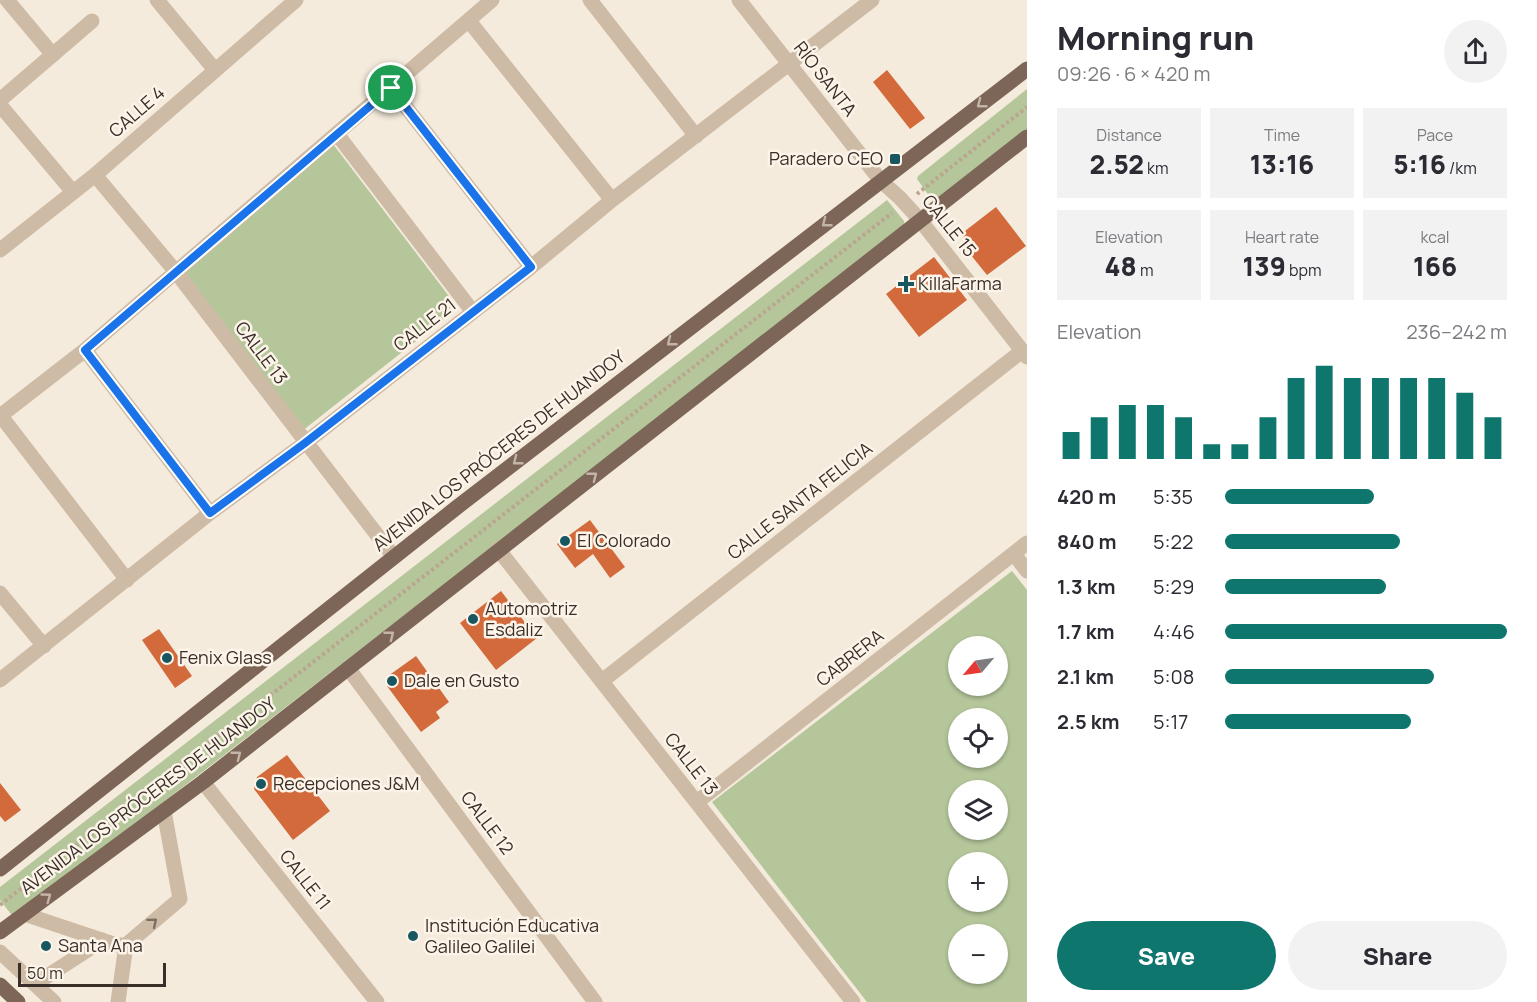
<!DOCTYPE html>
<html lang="en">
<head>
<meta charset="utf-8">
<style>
  :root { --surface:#fff; --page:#f2f2f3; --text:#2b2b33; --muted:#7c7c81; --accent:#0f766e }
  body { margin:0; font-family:Manrope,sans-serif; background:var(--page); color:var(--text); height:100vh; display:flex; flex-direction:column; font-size:22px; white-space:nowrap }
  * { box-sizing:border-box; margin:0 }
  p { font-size:20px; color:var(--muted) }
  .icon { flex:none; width:33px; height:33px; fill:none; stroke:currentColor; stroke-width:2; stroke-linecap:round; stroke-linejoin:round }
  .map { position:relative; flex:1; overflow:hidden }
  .sheet { display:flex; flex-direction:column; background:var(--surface); width:510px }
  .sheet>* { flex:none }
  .needle { width:39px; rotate:241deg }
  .buttons { position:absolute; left:948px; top:636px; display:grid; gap:12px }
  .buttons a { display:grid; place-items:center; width:60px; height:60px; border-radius:50%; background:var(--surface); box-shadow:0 2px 4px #0004; font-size:30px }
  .scale { position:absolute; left:18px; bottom:15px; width:148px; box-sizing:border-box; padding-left:6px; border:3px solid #3a2f28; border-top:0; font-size:16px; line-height:21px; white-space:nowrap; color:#3a2f28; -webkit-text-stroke:4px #fcf4e9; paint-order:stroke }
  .pin { position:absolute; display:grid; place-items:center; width:51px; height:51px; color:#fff; margin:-26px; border:3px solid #fff; border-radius:50%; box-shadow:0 2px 6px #0007 }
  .round { display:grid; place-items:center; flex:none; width:63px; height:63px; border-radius:32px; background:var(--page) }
  .overview { display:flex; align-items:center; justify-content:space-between; height:102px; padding:0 30px }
  h1 { font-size:33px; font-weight:800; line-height:45px }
  .stats { display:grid; grid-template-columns:repeat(3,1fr); gap:9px; height:102px; padding:6px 30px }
  .stats div { display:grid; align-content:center; border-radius:0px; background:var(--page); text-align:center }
  .stats b { font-size:26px; font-weight:800 }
  .stats small { font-size:16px; font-weight:400 }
  .stats p { font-size:16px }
  .chart { height:168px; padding:12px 30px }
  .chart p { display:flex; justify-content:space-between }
  .chart svg { width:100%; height:108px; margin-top:6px; stroke:var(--accent); stroke-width:6 }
  .cta { display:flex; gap:12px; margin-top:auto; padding:12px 30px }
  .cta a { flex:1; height:69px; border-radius:36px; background:var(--accent); color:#fff; font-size:24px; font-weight:800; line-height:69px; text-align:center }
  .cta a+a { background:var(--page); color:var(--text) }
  ul { padding:0 30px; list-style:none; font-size:20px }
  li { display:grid; grid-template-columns:96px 72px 1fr; align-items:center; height:45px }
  li i { height:15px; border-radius:8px; background:var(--accent) }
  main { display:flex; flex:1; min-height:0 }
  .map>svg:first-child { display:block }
  .green { fill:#b4c69a; fill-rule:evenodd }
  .building { fill:#d36a3c }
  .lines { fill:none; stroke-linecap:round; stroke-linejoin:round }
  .path { stroke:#bba590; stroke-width:4; stroke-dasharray:3 3; stroke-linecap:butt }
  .minor { stroke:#cebba6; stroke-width:15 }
  .major { stroke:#7d6657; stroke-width:15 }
  .oneway { stroke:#c3b4a7 }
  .oneway2 { stroke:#7d6e61 }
  .route-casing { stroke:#fff; stroke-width:12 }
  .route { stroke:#1a73e8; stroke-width:8 }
  .poi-dot { fill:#185760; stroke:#fcf4e9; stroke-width:2 }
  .labels { text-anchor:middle; stroke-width:5; stroke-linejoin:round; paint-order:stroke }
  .street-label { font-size:18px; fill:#3a2f28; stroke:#fcf4e9 }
  .poi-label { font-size:18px; fill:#3a2f28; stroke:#fcf4e9; text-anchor:start }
</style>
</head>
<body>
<main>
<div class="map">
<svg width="1027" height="1002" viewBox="0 0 1027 1002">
  <rect width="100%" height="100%" fill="#f5ebdc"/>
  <path class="green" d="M1027,89v43l-92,72 -18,-25 1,-3z
    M333,144l125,164 -156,123 -118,-157z
    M887,200l17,21 1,6 -891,691 -14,-18v-13z
    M1012,571l15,19v412h-160l-155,-200zM998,646v40h-40v-40zM998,718v40h-40v-40zM958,790h40v40h-40zM998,862v40h-40v-40zM998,934v40h-40v-40z"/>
  <path class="building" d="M887,70l38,48 -15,11 -37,-47z
    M996,207l30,39 -39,29 -25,-31 3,-13z
    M934,257l33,43 -48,37 -33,-43z
    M590,520l35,47 -15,11 -17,-24 -18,14 -18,-24z
    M501,591l36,47 -41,32 -36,-47z
    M159,629l33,47 -17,12 -33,-48z
    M416,656l33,46 -13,10 4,6 -19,14 -34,-46 1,-10z
    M287,755l43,56 -37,29 -39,-51 3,-12z
    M0,783l21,27 -16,12 -5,-6z"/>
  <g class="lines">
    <path class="path" d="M917,194l110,-87
      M0,905l892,-692"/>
    <path class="minor" d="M7,0l46,55
      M157,0l58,70
      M590,0l106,136
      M739,0l142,181 19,17 20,22 107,137
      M469,21l143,179
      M391,88l140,179
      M0,100l92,-79
      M0,105l73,87
      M337,134l136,178
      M95,175l81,97 218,285
      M0,250l95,-75 201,-175
      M85,350l125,163
      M0,416l85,-66 407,-350
      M1,416l126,164
      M498,549l355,453
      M1014,554l13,17
      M0,593l44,53
      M348,668l247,334
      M0,680l210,-167 95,-70 226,-176 81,-67 260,-200
      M602,681l420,-330
      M203,782l174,220
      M697,802l330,-259
      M24,914l93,31h9l54,-46 -16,-88
      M0,952l54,50
      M35,984l68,-44
      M118,1002l8,-57"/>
    <path class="major" d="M0,869l456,-361 571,-439
      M0,932l203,-150 824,-645
      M0,985l18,17"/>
  </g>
  <defs><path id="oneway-chevron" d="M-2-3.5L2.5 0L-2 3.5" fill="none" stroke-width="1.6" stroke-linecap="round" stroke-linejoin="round" transform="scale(1.5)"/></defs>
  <g class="oneway">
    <use href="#oneway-chevron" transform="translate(981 104) rotate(142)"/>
    <use href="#oneway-chevron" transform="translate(826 223) rotate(142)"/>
    <use href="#oneway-chevron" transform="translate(671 342) rotate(142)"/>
    <use href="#oneway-chevron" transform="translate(517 461) rotate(142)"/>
    <use href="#oneway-chevron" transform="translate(593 476) rotate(-38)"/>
    <use href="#oneway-chevron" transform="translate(390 635) rotate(-38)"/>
    <use href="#oneway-chevron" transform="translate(237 755) rotate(-38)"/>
    <use href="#oneway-chevron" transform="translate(47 897) rotate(-36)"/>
  </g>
  <use class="oneway2" href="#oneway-chevron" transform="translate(153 922) rotate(-40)"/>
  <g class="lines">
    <defs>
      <path id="route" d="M391,88l140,179 -226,176 -95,70 -125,-163z"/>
    </defs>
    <use href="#route" class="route-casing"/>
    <use href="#route" class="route"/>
  </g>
  <g class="poi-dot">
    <rect x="889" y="153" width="12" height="12" rx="3"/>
    <path d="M903 275h6v6h6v6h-6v6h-6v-6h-6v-6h6z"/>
    <circle cx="565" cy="541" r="6"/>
    <circle cx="473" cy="619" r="6"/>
    <circle cx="167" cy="658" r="6"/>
    <circle cx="392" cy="681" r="6"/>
    <circle cx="261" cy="784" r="6"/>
    <circle cx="413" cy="936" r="6"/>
    <circle cx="46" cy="946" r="6"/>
  </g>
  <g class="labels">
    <g class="street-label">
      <text transform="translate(825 79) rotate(52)" y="6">RÍO SANTA</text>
      <text transform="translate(137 112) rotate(-41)" y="6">CALLE 4</text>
      <text transform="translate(949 226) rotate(51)" y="6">CALLE 15</text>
      <text transform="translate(425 325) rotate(-38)" y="6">CALLE 21</text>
      <text transform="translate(261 353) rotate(53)" y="6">CALLE 13</text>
      <text transform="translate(499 451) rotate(-38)" y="6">AVENIDA LOS PRÓCERES DE HUANDOY</text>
      <text transform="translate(800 501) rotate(-38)" y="6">CALLE SANTA FELICIA</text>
      <text transform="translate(850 658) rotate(-38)" y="6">CABRERA</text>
      <text transform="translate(691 764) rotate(52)" y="6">CALLE 13</text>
      <text transform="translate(148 796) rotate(-37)" y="6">AVENIDA LOS PRÓCERES DE HUANDOY</text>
      <text transform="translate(487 823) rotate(53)" y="6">CALLE 12</text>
      <text transform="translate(305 880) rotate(52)" y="6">CALLE 11</text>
    </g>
    <g class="poi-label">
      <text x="883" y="165" text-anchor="end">Paradero CEO</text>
      <text x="918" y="290">KillaFarma</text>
      <text x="577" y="547">El Colorado</text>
      <text x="485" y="615">Automotriz<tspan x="485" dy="21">Esdaliz</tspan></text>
      <text x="179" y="664">Fenix Glass</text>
      <text x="404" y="687">Dale en Gusto</text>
      <text x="273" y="790">Recepciones J&amp;M</text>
      <text x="425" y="932">Institución Educativa<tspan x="425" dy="21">Galileo Galilei</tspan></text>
      <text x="58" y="952">Santa Ana</text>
    </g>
  </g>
</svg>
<div class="buttons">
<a><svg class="needle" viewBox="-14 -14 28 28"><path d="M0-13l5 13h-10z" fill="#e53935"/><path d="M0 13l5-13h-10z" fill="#7c7c81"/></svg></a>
<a><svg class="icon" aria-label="locate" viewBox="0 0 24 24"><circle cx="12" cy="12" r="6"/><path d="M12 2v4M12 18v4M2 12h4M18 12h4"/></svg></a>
<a><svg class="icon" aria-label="layers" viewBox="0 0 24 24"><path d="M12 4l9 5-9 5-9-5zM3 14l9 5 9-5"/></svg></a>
<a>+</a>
<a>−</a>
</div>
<div class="scale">50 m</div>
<div class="pin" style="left:391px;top:88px;background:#1e9e55"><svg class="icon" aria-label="arrive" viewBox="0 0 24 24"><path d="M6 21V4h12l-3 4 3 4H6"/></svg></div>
</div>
<section class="sheet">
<div class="overview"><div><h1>Morning run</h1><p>09:26 · 6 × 420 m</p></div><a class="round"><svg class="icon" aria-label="share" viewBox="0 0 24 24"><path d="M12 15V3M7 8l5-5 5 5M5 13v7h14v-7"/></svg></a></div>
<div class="stats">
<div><p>Distance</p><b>2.52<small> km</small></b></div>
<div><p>Time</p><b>13:16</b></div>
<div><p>Pace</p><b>5:16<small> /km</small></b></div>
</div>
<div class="stats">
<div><p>Elevation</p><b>48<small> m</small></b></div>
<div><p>Heart rate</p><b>139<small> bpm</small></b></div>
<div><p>kcal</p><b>166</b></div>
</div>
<div class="chart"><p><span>Elevation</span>236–242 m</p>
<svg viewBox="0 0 160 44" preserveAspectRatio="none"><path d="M5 44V33M15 44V27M25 44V22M35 44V22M45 44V27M55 44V38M65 44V38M75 44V27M85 44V11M95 44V6M105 44V11M115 44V11M125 44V11M135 44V11M145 44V17M155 44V27"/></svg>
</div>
<ul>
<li><b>420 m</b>5:35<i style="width:53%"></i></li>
<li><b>840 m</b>5:22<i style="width:62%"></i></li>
<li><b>1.3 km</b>5:29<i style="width:57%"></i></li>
<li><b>1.7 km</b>4:46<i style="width:100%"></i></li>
<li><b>2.1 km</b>5:08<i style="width:74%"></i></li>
<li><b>2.5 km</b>5:17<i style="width:66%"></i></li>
</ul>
<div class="cta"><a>Save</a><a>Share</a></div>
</section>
</main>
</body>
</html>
